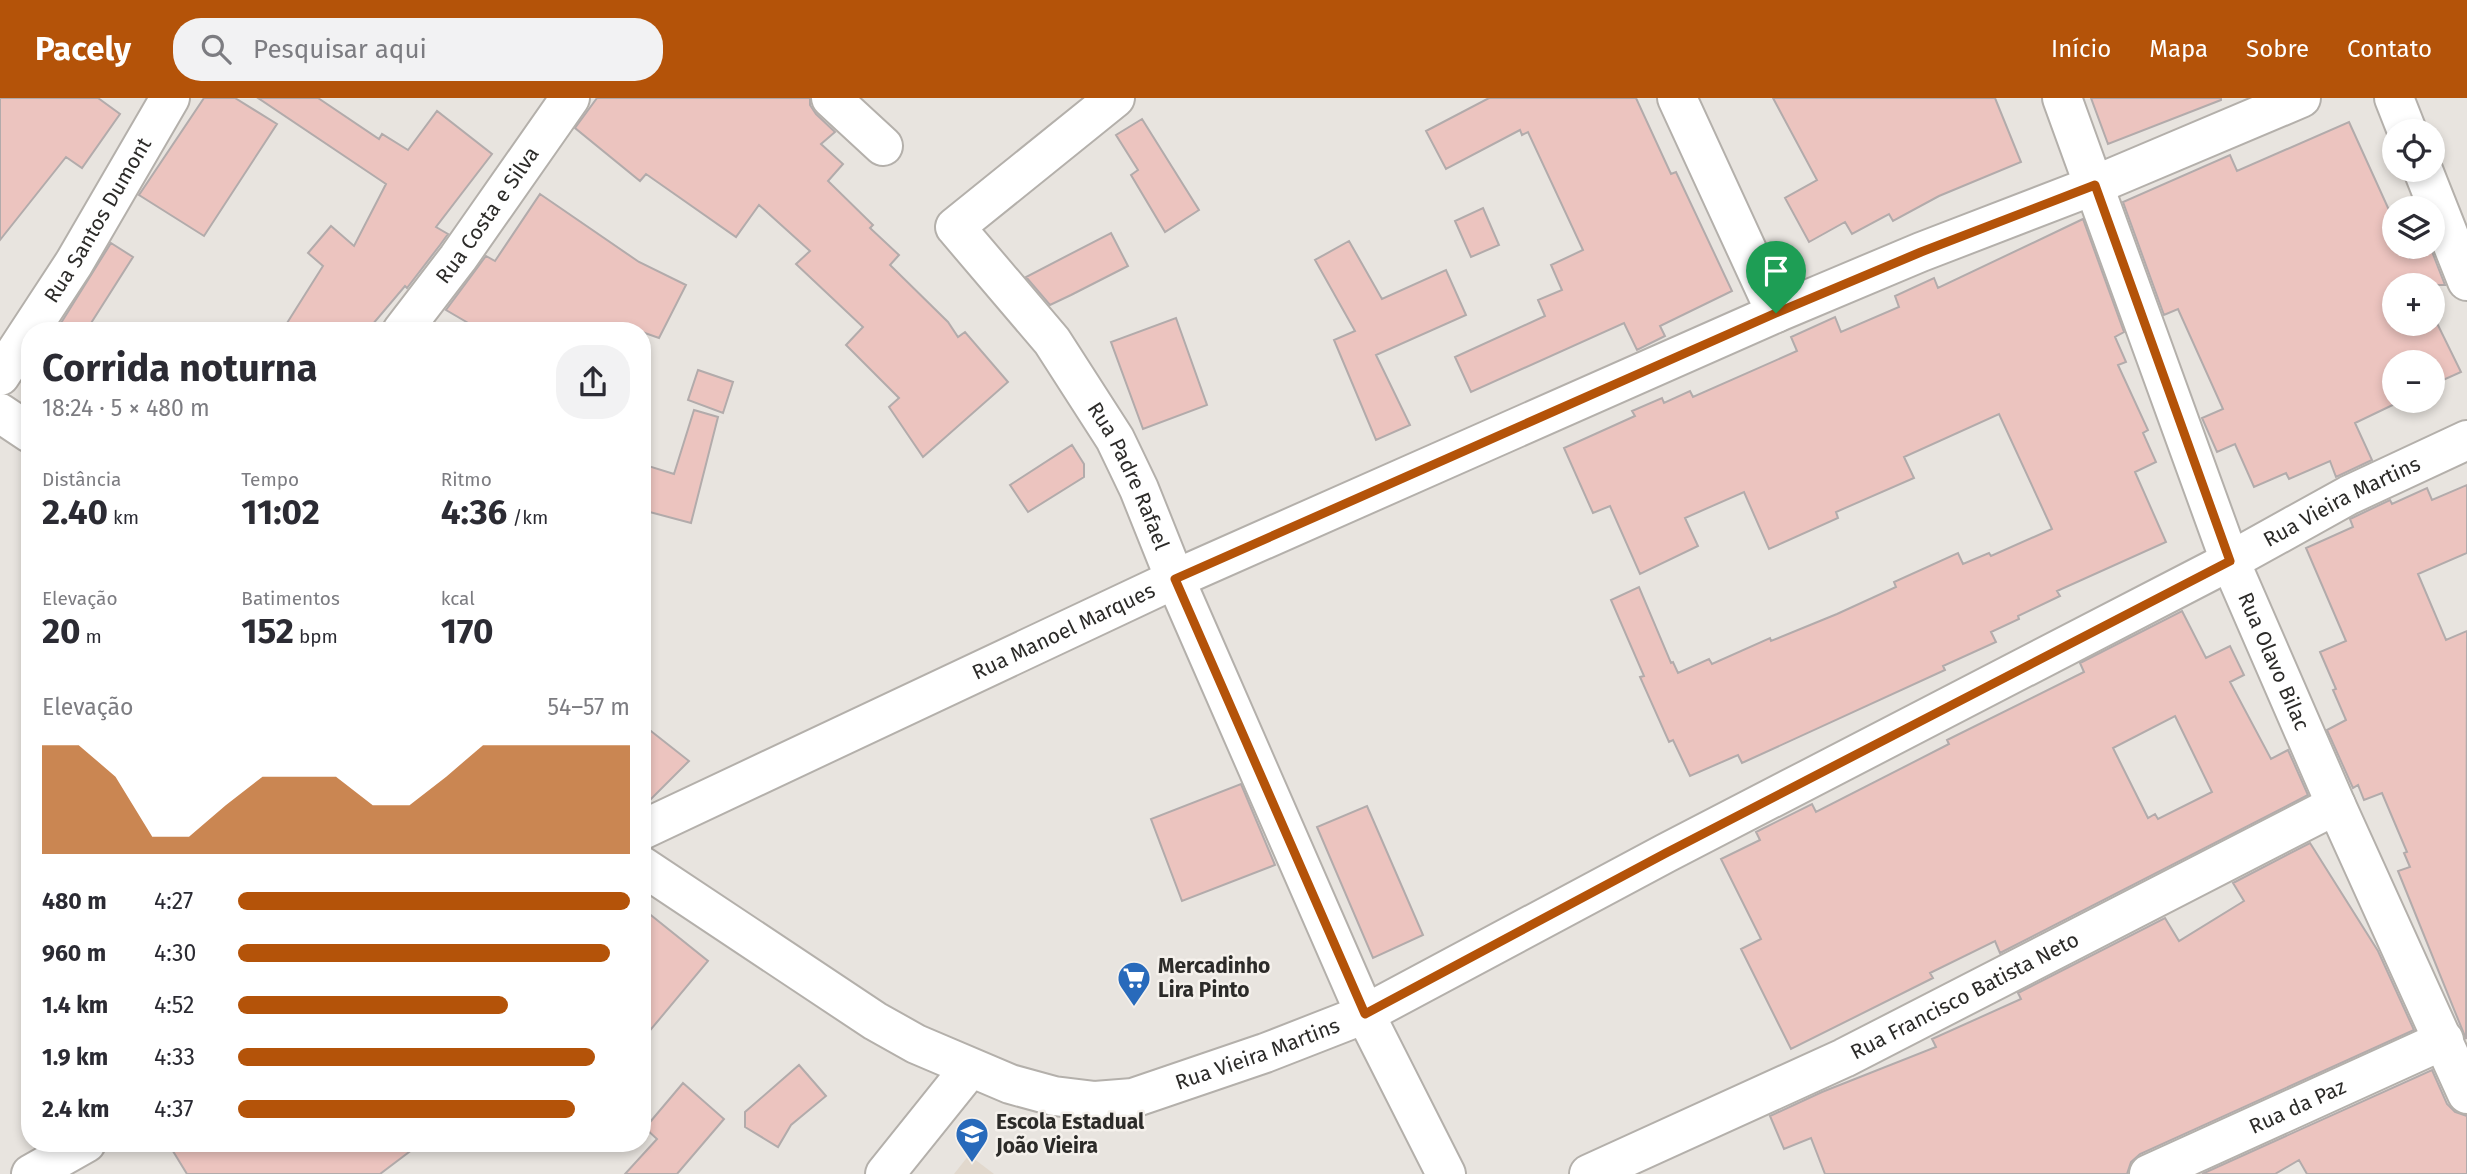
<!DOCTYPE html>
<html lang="pt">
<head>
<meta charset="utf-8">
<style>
  :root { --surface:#fff; --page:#f2f2f3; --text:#2b2b33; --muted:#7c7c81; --accent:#b45309 }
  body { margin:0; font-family:"Fira Sans",sans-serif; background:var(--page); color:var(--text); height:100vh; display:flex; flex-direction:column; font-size:26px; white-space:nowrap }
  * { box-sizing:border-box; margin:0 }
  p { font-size:23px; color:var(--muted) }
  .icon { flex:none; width:38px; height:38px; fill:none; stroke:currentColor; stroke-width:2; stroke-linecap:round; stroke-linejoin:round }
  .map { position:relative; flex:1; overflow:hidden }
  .drawer { position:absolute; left:21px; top:224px; width:630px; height:830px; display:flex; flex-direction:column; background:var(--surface); border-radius:28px; box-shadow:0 4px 10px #0003 }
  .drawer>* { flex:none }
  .tools { position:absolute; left:2382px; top:21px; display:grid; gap:14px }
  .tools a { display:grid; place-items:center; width:63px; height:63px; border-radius:50%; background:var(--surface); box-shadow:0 4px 10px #0003; font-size:35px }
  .pin { position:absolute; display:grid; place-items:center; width:60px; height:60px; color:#fff; margin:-72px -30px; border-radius:50% 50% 50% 0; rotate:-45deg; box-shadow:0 0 7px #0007 }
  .pin .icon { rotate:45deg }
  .round { display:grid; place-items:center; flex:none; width:74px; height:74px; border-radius:28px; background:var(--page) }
  .head { display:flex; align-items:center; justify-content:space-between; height:119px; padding:0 21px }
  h1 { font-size:38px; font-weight:700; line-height:52px }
  .metrics { display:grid; grid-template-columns:repeat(3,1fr); gap:10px; height:119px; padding:7px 21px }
  .metrics div { display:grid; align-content:center }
  .metrics b { font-size:35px; font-weight:700 }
  .metrics small { font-size:19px; font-weight:400 }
  .metrics p { font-size:19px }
  .chart { height:196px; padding:14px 21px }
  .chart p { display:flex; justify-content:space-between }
  .chart svg { width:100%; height:126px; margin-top:7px; fill:var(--accent); opacity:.7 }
  ul { padding:0 21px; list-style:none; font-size:23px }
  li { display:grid; grid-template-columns:112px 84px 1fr; align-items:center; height:52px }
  li i { height:18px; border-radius:9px; background:var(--accent) }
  header { display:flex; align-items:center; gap:42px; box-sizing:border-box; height:98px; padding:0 35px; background:var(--accent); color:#fff }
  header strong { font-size:33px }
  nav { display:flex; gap:38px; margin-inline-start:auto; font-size:24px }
  .search { width:490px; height:63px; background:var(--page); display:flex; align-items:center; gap:18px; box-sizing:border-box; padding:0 24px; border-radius:28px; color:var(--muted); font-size:26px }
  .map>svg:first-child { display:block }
  .built { fill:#e1d8cd }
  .building { fill:#ecc4bf; stroke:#b2abab; stroke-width:2; fill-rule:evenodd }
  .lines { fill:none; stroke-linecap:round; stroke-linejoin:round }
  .minor-casing { stroke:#b4b0ab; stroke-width:42 }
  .secondary-casing { stroke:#b4b0ab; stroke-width:42 }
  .minor { stroke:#fff; stroke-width:38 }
  .secondary { stroke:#fff; stroke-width:38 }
  .route-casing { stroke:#fff; stroke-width:14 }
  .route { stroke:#b45309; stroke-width:9 }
  .labels { text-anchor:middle; stroke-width:5; stroke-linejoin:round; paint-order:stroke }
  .street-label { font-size:21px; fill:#2c2b29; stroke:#f5f1ec }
  .poi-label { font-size:21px; font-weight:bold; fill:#2c2b29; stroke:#f5f1ec; text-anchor:start }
</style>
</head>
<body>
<header>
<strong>Pacely</strong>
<div class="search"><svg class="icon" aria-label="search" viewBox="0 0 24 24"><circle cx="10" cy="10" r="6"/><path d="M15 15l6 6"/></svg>Pesquisar aqui</div>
<nav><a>Início</a><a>Mapa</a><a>Sobre</a><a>Contato</a></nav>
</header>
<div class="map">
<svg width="2467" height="1076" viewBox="0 0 2467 1076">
  <rect width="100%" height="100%" fill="#e8e4df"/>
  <path class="built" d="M969,1057l25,19h-40z"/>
  <path class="building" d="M0,0h98l22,16 -38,54 -16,-11 -66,83z
    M204,0h31l42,26 -73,112 -65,-41z
    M258,0h60l61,41 3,-5 26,16 29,-39 55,43 -56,73 12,7 -8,11 -33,43 -2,-2 -38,45h-85l41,-65 -15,-13 23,-27 23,20 32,-62z
    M597,0h213v7l6,9 19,18 -14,12 22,20 -15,17 45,44 -3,3 29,27 -9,10 58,57 10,15 7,-5 43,50 -85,75 -34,-50 10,-9 -53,-53 17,-18 -67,-63 14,-13 -51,-46 -23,32 -90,-63 -6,7 -65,-53z
    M1489,0h147l35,76 5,-2 56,119 -72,35 5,10 -28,14 -13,-27 -153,69 -16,-35 90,-41 -7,-16 24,-10 -11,-25 32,-15 -55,-118 -6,3 -2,-5 -74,39 -20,-38z
    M1773,0h222l26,64 -82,34 -46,25 -4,-7 -37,20 -7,-12 -36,20 -24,-44 32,-18z
    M2091,0h130v2l-113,44z
    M1142,21l57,91 -34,22 -34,-57 7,-5 -22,-35z
    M2349,24l45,99v26h11l5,11 21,-9 14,36h-51v39h38v-11l29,59 -29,13v-23h-38v39h7l-46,22 17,37 -36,17 -6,-16 -41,18 -3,-6 -32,14 -19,-43 -18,8 -15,-34 21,-9 -45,-100 -14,6 -41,-113 107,-47 7,16z
    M540,96l99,68 47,23 -27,53 -34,-12 -2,5h-141l-36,-21 40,-54 9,5z
    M1483,110l16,37 -28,12 -16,-36z
    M2083,121l41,113 -9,5 11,25 -8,3 30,65 -5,3 13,29 -21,10 31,70 -109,49 3,5 -42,20 1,3 -28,13 5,10 -53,24 2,4 -203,93 -4,-8 -48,21 -17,-36 -4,2 -29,-65 4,-1 -33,-76 28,-13 32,76 2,-1 5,11 31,-14 3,5 58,-26 1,3 66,-27 59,-27 -2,-5 64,-29 5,11 26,-11 2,3 61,-27 -53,-115 -95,43 10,21 -78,34 2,6 -69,31 -25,-57 -59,26 13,28 -58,28 -30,-68 -17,7 -29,-65 71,-32 -3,-5 30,-13 2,5 26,-12 3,6 104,-46 -6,-14 44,-20 6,15 58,-25 -4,-11 39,-18 4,10z
    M1111,135l17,33 -57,29 -21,10 -24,-28z
    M1349,143l33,58 64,-29 20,45 -90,40 34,70 -34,15 -42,-100 21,-9 -40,-71z
    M111,145l22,14 -47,74h-30z
    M1176,220l31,87 -64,24 -32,-87z
    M698,272l35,12 -10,31 -35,-13z
    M694,312l24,7 -27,106 -49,-13v-46l32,10z
    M1072,347l12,19v13l-56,35 -18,-27z
    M2467,387v68l-49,21 28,66 21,-9 -1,408 -68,-168 12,-4 -6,-14 3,-1 -25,-59 -18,7 -6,-15 -5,3 -26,-58 19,-10 -13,-30 3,-1 -16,-37 26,-11 -40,-93 47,-21 -3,-8 40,-19 2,4 35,-16 5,12z
    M2182,513l24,47 24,-12 14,29 -14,7 41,77 17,-9 20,45 -308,158 -5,-12 -65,32 3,5 -142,71 -50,-100 20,-10 -40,-80 39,-19 -4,-8 56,-28 4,8 133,-68 -2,-4 137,-68 -4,-9zM2175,618l37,76 -54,27 -3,-5 -7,4 -35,-70z
    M642,626l47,37 -42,42 -5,3z
    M1241,686l34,81 -93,36 -31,-82z
    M1367,708l56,129 -50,23 -56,-131z
    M2310,745l68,108 36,79 -274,124 -9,8 -4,12h-302l-14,-36 -27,11 -14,-33 52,-24 114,-45 -4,-8 89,-40 -3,-6 147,-75 14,23 65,-40 -11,-18z
    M642,810l66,53 -66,79z
    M799,967l27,31 -35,29 -13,22 -33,-20v-15z
    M2432,972l15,34 8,8 12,4v58h-160l-8,-14 -24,14h-73z
    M683,985l41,36 -47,55h-52l32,-35 -12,-11z
    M168,1045h253l-41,31h-193z"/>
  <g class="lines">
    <defs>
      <g id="minor">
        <path d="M831,0l52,48"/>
        <path id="s1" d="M1115,0l-160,129 97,114 63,98 24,50 36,90 190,435 81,160"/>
        <path d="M1677,0l99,215"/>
        <path id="s2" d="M2062,0l168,463 106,244 131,289"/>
        <path d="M2394,0l13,33"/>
        <path d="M2423,72l44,111"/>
        <path id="s3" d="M402,233l56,-73 112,-160"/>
        <path id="s4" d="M0,278l74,-113 96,-165"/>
        <path id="s5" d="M642,732l533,-251 601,-266 145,-61 174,-67 206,-87"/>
        <path d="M31,1076l55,-31"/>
        <path d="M885,1076l85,-106"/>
        <path id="s6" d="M1589,1076l255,-116 492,-253"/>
        <path id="s7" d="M2149,1076l295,-134"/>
      </g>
      <g id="secondary">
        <path d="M0,315l30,20"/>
        <path id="s8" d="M642,768l233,155 41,23 94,40 44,12 41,5 38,-3 132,-45 100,-39 301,-161 564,-292 119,-66 118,-55"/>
      </g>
    </defs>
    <use href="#minor" class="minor-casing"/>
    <use href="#secondary" class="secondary-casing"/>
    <use href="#minor" class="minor"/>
    <use href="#secondary" class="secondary"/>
  </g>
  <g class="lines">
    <defs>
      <path id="route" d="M2095,87l135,376 -564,292 -301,161 -190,-435 601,-266 145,-61z"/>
    </defs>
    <use href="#route" class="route-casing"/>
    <use href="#route" class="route"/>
  </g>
  <defs>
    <symbol id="supermarket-pin" viewBox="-11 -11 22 30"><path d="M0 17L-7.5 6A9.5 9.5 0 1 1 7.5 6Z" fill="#286abb" stroke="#f5f1ec"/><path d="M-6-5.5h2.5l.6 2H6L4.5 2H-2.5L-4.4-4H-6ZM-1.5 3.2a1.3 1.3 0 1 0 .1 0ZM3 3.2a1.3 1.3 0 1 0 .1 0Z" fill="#fff"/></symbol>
    <symbol id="school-pin" viewBox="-11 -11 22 30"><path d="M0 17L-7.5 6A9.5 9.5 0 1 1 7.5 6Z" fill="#286abb" stroke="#f5f1ec"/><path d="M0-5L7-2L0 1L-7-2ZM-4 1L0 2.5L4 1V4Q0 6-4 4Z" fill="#fff"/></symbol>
  </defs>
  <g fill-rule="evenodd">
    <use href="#supermarket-pin" x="1115" y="861" width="38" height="52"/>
    <use href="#school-pin" x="953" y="1017" width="38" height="52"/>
  </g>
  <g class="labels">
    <g class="street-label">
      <text dy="7" stroke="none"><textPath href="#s3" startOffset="144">Rua Costa e Silva</textPath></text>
      <text dy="7" stroke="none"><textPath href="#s4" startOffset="184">Rua Santos Dumont</textPath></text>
      <text dy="7" stroke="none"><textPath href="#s1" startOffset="511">Rua Padre Rafael</textPath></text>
      <text dy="7" stroke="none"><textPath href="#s8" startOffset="1904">Rua Vieira Martins</textPath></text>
      <text dy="7" stroke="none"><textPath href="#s5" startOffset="466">Rua Manoel Marques</textPath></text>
      <text dy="7" stroke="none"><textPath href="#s2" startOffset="602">Rua Olavo Bilac</textPath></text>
      <text dy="7" stroke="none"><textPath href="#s6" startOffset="416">Rua Francisco Batista Neto</textPath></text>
      <text dy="7" stroke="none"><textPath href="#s8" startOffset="686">Rua Vieira Martins</textPath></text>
      <text dy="7" stroke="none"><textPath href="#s7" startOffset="163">Rua da Paz</textPath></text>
    </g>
    <g class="poi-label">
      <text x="1158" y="875">Mercadinho<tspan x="1158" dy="24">Lira Pinto</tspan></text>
      <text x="996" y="1031">Escola Estadual<tspan x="996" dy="24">João Vieira</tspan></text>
    </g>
  </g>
</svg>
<div class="tools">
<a><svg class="icon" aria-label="locate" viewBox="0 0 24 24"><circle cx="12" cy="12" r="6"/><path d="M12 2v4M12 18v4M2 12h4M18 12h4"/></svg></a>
<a><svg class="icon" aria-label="layers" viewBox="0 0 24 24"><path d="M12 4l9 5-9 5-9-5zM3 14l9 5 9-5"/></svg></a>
<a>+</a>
<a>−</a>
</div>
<div class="pin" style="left:1776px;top:215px;background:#1e9e55"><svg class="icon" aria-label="arrive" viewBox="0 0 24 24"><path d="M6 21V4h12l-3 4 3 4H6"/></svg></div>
<section class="drawer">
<div class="head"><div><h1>Corrida noturna</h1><p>18:24 · 5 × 480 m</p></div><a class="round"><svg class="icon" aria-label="share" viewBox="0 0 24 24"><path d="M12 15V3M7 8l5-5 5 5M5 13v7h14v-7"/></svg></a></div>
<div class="metrics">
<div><p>Distância</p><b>2.40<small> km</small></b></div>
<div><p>Tempo</p><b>11:02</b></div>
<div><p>Ritmo</p><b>4:36<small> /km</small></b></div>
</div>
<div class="metrics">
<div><p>Elevação</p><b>20<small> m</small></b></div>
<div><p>Batimentos</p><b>152<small> bpm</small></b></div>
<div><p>kcal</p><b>170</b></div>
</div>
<div class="chart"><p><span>Elevação</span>54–57 m</p>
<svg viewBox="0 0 160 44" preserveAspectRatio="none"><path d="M0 44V6L10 6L20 17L30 38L40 38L50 27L60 17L70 17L80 17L90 27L100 27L110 17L120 6L130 6L140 6L150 6L160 6V44z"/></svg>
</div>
<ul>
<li><b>480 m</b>4:27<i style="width:100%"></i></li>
<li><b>960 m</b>4:30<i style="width:95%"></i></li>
<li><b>1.4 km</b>4:52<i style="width:69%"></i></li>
<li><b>1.9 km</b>4:33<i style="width:91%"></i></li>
<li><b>2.4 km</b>4:37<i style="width:86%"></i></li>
</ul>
</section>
</div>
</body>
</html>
